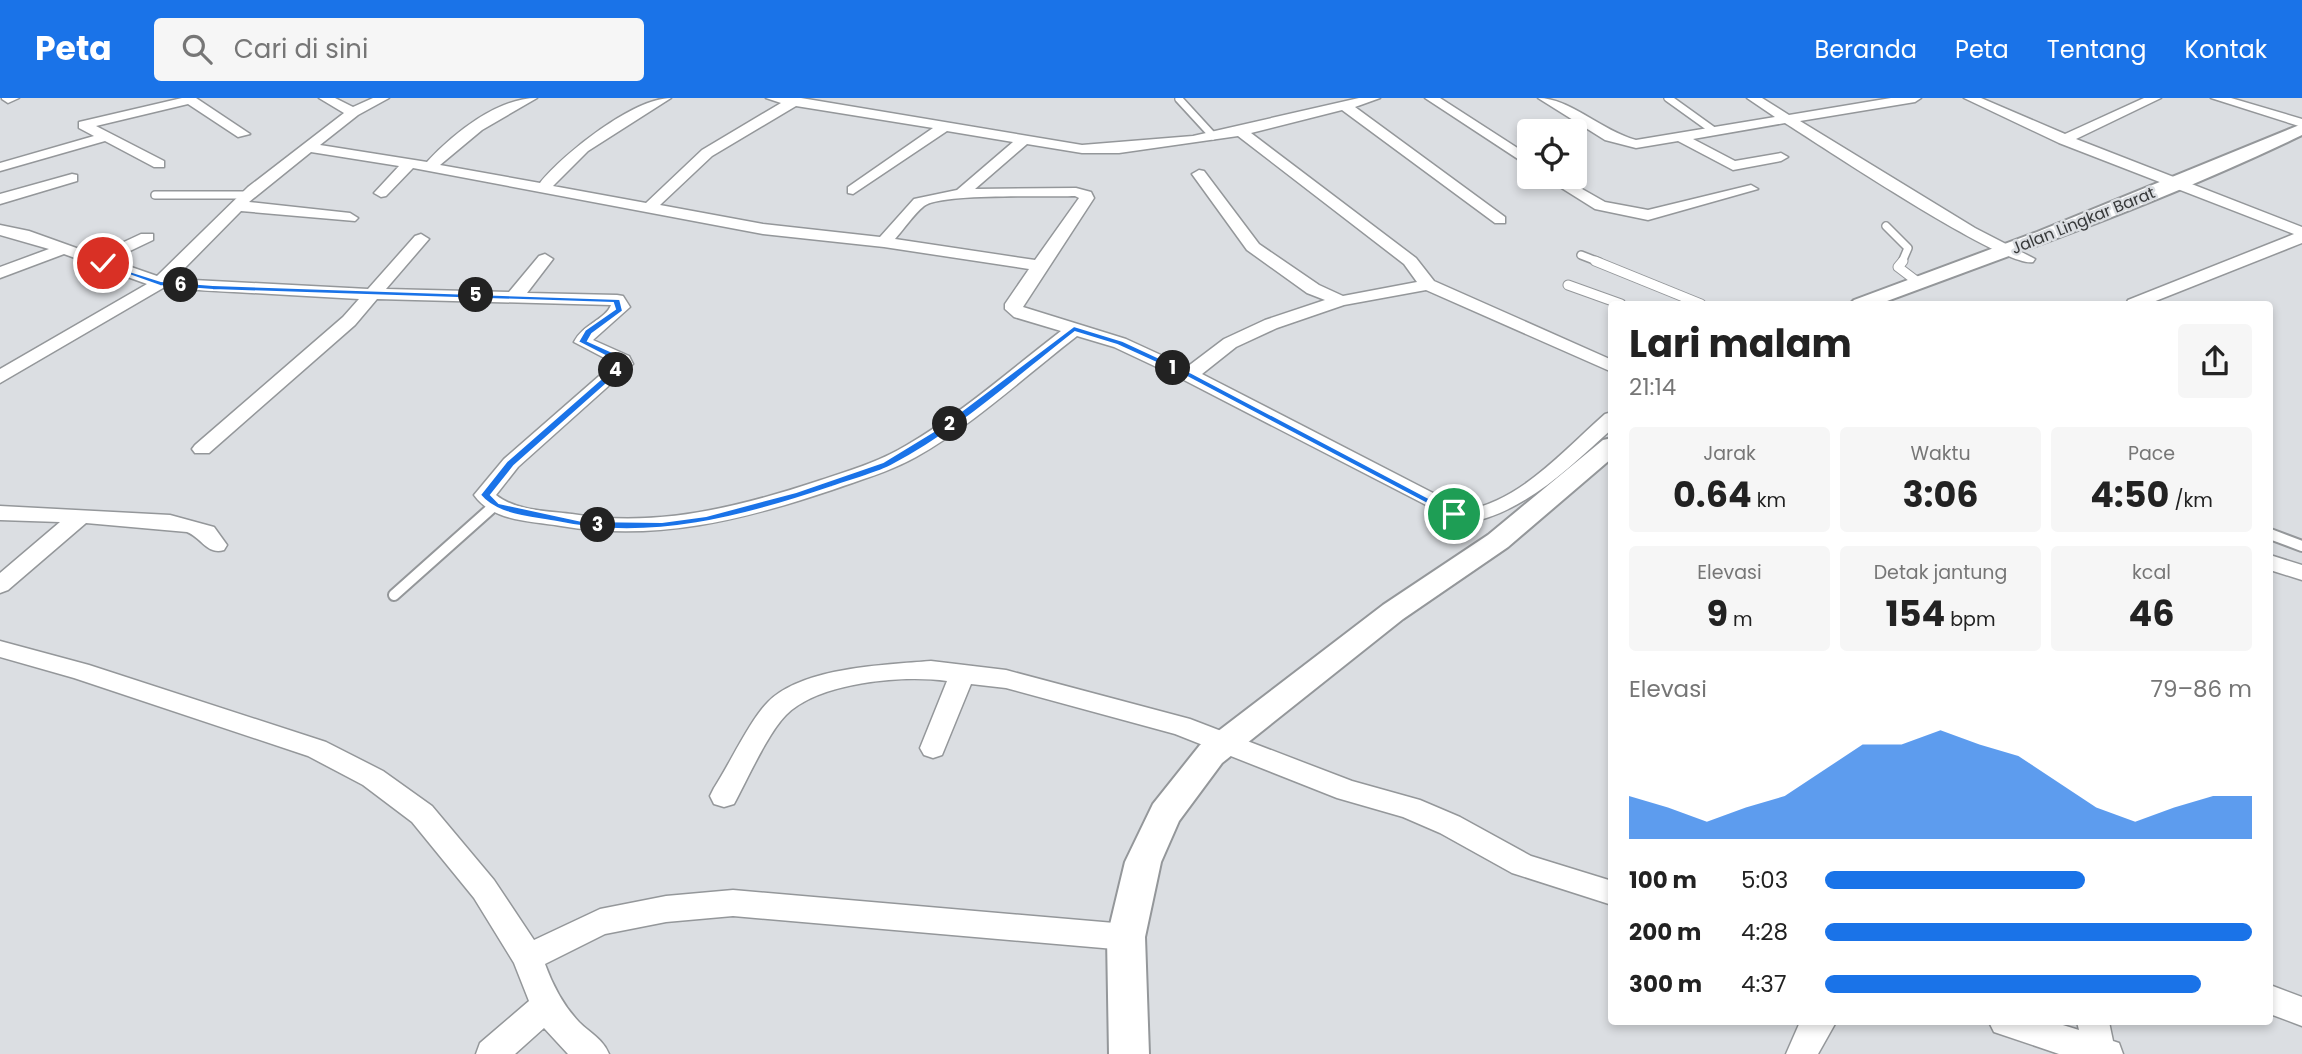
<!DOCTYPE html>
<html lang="id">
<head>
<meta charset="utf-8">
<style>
  :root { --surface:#fff; --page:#f6f6f6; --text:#222; --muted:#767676; --accent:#1a73e8 }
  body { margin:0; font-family:Poppins,sans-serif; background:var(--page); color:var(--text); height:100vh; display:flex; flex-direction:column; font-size:26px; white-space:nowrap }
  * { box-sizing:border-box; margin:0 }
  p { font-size:23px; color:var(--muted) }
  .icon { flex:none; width:38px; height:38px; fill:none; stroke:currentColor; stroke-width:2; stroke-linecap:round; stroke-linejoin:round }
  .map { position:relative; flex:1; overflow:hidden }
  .drawer { position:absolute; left:1608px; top:203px; width:665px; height:724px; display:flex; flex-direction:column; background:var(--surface); border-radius:7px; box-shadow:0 4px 10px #0003 }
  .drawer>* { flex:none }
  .tools { position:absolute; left:1517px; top:21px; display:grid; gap:14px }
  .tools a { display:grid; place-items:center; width:70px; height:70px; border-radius:7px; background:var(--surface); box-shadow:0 4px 10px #0003; font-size:35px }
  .pin { position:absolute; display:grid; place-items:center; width:60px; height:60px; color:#fff; margin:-30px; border:4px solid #fff; border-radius:50%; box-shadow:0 2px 7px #0007 }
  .km { position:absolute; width:35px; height:35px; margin:-18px; border-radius:50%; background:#222; color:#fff; font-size:19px; line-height:35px; text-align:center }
  .round { display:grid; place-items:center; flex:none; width:74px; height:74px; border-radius:7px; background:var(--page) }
  .head { display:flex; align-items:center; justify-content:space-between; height:119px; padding:0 21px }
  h1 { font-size:38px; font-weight:700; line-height:52px }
  .metrics { display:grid; grid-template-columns:repeat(3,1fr); gap:10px; height:119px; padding:7px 21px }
  .metrics div { display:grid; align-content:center; border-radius:7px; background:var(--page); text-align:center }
  .metrics b { font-size:35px; font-weight:700 }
  .metrics small { font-size:19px; font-weight:400 }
  .metrics p { font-size:19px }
  .chart { height:196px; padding:14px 21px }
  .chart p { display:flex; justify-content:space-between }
  .chart svg { width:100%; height:126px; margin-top:7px; fill:var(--accent); opacity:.7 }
  ul { padding:0 21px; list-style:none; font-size:23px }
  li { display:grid; grid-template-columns:112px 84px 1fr; align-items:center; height:52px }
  li i { height:18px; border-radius:9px; background:var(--accent) }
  header { display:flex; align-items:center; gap:42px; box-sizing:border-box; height:98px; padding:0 35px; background:var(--accent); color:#fff }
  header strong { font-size:33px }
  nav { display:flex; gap:38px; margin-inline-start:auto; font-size:24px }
  .search { width:490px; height:63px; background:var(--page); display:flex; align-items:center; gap:18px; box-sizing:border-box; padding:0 24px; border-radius:7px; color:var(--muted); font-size:26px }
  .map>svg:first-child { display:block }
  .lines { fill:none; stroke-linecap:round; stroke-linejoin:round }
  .service-far2-casing { stroke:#94979a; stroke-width:10 }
  .service-far1-casing { stroke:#94979a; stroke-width:11 }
  .service-casing { stroke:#94979a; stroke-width:14 }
  .minor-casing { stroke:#94979a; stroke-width:3 }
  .tertiary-casing { stroke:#94979a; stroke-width:4 }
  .service-far2 { stroke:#fff; stroke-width:7 }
  .service-far1 { stroke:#fff; stroke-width:9 }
  .service { stroke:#fff; stroke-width:10 }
  .minor { fill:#fff; fill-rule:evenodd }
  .tertiary { fill:#fff; fill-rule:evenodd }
  .route { fill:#1a73e8; stroke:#fff; stroke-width:2 }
  .labels { text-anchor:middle; stroke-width:5; stroke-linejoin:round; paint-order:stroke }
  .far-street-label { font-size:16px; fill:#37393a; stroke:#dbdee2 }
</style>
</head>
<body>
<header>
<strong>Peta</strong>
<div class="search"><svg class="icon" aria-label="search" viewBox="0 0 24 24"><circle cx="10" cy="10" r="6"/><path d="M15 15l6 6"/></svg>Cari di sini</div>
<nav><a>Beranda</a><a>Peta</a><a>Tentang</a><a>Kontak</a></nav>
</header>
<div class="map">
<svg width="2302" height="956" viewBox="0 0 2302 956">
  <rect width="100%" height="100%" fill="#dbdee2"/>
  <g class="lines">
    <defs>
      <path id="service-far2" d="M1668,0l46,33
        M1179,1l34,37
        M155,97h95
        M1886,128l22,22 -6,14
        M1581,157l18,7"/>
      <path id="service-far1" d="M1595,163l106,43
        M1903,163l-5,6 21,16
        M1568,187l53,19"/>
      <path id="service" d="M2270,436l32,12
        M394,497l101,-90"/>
      <path id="minor" d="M19,0l-11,5 -6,-4v-1z
        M182,0h14l54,36 -12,3 -50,-33 -92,22 68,35v6h-10l-49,-26 -105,30v-8l94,-27 -15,-8v-6z
        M319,0h16l18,9 20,-9h16l-31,17 -38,30 107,17c26,-28 70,-64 110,-64l-55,32 -42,35 100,18c24,-30 94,-85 131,-85l-83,53 -35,35 93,17 56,-53 79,-47 -15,-5h35l281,47 111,-9 166,-38h21l-25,9 150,110v6h-10l-153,-113 -91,23 165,125 18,23 178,79v12l-186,-82 -82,15 -67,23 -41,19 -34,27 264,136c55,-9 99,-61 139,-96l7,-2v17c-45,40 -87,84 -149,95l-281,-145 -68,-32 -37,-11c-53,41 -103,88 -161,121 -27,15 -56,23 -84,33 -89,30 -177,52 -271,36 -29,-5 -68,-4 -87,-31l30,-36 110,-96 -40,-21c8,-17 32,-23 37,-37l-234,-6 -22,26 -146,128h-14l-3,-4 3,-4 148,-128 16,-18 -196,-11 -163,95v-14l147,-85 -83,-30 -64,24v-11l49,-18 -49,-14v-10l29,6 67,24 45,-21h12v6l-42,20 46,16 91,-89 96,-74zM796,8l137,22 -85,59v6l5,1 94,-63 66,11 -56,48 -43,9 -34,38 -117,-13 -103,-19 52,-49zM1238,38l166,128 13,18 -74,14 -24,-11 -60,-41 -55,-73 -5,-1 -7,4 55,76 60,43 18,7 -60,20 -41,19 -37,28 -61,-28 -103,-32 71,-109 -3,-6 -15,-4 -101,1 52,-45 55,9h37zM311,54l88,14 -25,27 7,4 5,-1 27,-28 350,66 121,13 145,22 -24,35v5l9,8 47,14c-51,39 -99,82 -154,114 -28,17 -59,26 -89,36 -79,26 -161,47 -246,33 -24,-3 -56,-3 -76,-19l22,-28 115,-103 -4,-8 -36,-16 37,-33 -7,-11 -6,-1 -90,-2 26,-34 -8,-5 -6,2 -30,36 -123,-3 43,-50 -8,-5 -6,2 -47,53 -194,-10 67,-68 114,10 3,-3 -8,-5 -101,-11zM1075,98l4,2 -44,62 -140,-21c9,-10 18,-24 29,-33 16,-13 125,-9 151,-10z
        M1425,0h15l90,58v11z
        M1538,0c32,0 64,33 98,42l139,-23 -28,-19h15l27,17 102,-17h30l-6,4 -115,19 175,107 60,31 -2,3c-28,7 -213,-117 -248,-139l-92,16 42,22 46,-8 7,4 -7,4 -48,9 -55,-29 -42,7 -31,-8z
        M1964,0h17l84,36 79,-36h17l-85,41 226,88v16l-154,61h-22l2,-4 166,-66 -235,-91z
        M2211,0h20l71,21v8z
        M72,76l5,1v6l-77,23v-10z
        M1544,79h17l44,25 43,8 103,-25 7,4 -110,31 -53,-11z
        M0,408l170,9 44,12 13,18 -3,5c-17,5 -22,-12 -37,-18l-101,-9 -78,67 -8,3v-20l60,-51 -60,-2z
        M2270,457l32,10v15l-32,-10z
        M0,543l89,24 237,77 57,29 49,35 62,74 40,60 66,-31 66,-13 67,-6 393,34 11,4 4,9 -4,9 -11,4 -393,-34 -67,6 -61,12 -60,30c8,22 18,41 34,58 11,11 24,17 30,32h-41l-24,-26 -29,26h-39l4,-11 49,-42 -15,-38 -40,-65 -62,-76 -49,-37 -55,-29 -234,-78 -74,-21z
        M931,563l75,9 184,49 162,62 68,19 40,17 71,39 81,25v24l-100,-32 -72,-40 -37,-16 -66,-19 -162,-64 -169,-46 -35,-4 -29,71 -9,3 -9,-3 -4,-7 27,-67c-44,-6 -128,1 -161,34 -18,18 -39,65 -52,89l-10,3 -10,-3 -4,-8 4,-8c15,-23 36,-68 54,-86 35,-35 116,-37 163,-41z
        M2270,887l32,12v29l-32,-12z
        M1800,924h36l-18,32h-32z
        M1989,924h64l26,8 -2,-8h32l4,19 6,2 4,11h-64l-65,-22z"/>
      <path id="tertiary" d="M2302,26v11c-136,66 -281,116 -423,169h-29l4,-4 183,-68z
        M1612,340v20l-104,89 -105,72 -181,144 -43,58 -18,41 -16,75 4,117h-40l-2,-117 18,-75 28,-58 47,-59 183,-140 105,-70 115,-95z"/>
    </defs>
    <use href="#service-far2" class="service-far2-casing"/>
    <use href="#service-far1" class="service-far1-casing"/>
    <use href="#service" class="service-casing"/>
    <use href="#minor" class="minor-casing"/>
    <use href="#tertiary" class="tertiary-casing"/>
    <use href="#service-far2" class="service-far2"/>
    <use href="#service-far1" class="service-far1"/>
    <use href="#service" class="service"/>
    <use href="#minor" class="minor"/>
    <use href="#tertiary" class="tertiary"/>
  </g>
  <path class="route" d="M101,164l60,19 52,4 407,14 3,12 -31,23 -4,7 38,17 3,6 -115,102 -23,29 8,8 83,18 80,1 44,-6 90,-24 87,-30 56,-34 135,-102 49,15 69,32 267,141 -9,2 -265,-140 -68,-31 -42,-13c-59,46 -117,99 -184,134 -18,9 -40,14 -59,21 -88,30 -182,55 -275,35 -26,-5 -60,-6 -77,-27l27,-34 112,-98 -41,-21 7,-12 30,-21 -2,-6 -400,-13 -53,-4 -59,-21z"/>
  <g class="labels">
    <g class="far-street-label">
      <text transform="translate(2083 122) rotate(-22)" y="6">Jalan Lingkar Barat</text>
    </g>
  </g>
</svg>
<div class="tools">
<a><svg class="icon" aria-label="locate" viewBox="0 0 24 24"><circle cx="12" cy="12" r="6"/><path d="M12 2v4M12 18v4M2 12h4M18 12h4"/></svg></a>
</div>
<div class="pin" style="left:1454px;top:416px;background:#1e9e55"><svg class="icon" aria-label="arrive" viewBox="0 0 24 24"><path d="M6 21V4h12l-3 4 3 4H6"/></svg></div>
<div class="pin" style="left:103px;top:165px;background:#d93025"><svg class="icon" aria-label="check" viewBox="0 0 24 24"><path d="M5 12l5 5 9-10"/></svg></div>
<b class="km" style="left:1173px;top:270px">1</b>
<b class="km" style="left:950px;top:326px">2</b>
<b class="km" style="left:598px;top:427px">3</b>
<b class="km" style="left:616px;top:272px">4</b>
<b class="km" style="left:476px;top:197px">5</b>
<b class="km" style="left:181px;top:187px">6</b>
<section class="drawer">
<div class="head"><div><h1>Lari malam</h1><p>21:14</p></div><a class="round"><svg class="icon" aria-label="share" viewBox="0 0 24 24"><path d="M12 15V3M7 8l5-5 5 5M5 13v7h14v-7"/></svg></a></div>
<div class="metrics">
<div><p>Jarak</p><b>0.64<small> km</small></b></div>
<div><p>Waktu</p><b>3:06</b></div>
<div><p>Pace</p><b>4:50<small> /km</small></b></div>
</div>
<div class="metrics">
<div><p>Elevasi</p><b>9<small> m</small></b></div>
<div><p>Detak jantung</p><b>154<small> bpm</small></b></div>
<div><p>kcal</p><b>46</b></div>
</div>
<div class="chart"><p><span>Elevasi</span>79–86 m</p>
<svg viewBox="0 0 160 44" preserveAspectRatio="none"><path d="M0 44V29L10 33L20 38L30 33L40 29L50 20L60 11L70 11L80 6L90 11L100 15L110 24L120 33L130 38L140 33L150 29L160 29V44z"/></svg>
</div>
<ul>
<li><b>100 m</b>5:03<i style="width:61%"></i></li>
<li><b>200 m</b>4:28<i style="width:100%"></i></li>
<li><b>300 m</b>4:37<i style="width:88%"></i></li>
</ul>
</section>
</div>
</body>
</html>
